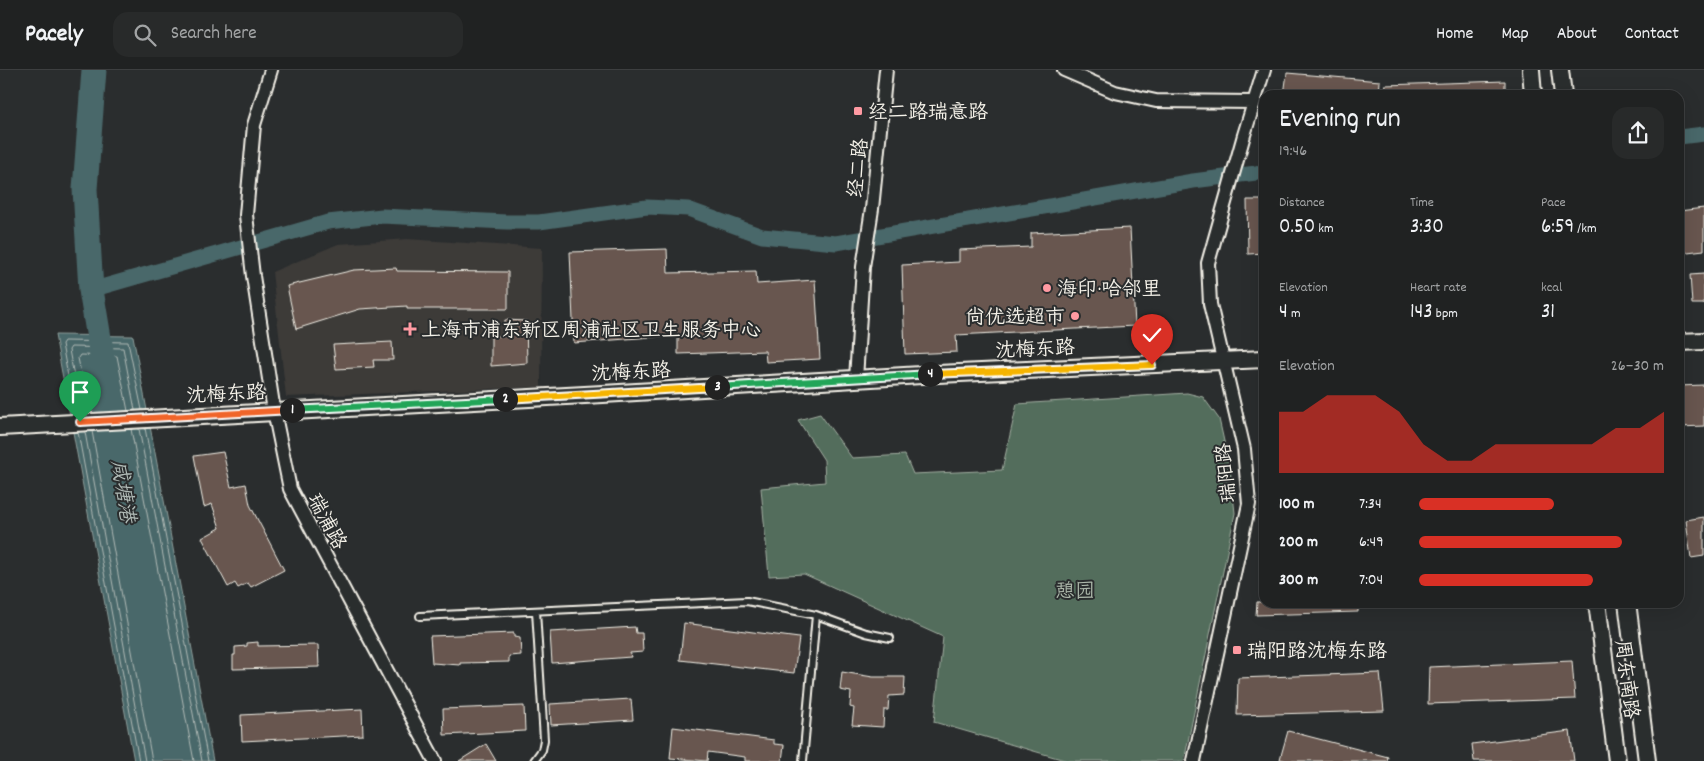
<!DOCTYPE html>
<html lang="en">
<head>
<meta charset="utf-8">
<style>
  :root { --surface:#202222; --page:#282a2a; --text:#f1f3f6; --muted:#a2a4a5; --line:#3d3f40; --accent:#d93025 }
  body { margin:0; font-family:Dekko,"LXGW WenKai TC",sans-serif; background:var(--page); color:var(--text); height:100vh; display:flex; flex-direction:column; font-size:19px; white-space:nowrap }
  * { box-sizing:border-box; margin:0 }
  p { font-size:16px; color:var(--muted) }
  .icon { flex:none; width:28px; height:28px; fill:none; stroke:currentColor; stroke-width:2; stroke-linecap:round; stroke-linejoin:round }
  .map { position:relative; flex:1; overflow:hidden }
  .drawer { position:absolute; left:1259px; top:20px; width:425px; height:518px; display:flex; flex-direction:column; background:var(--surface); border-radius:15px; box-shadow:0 5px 20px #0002,0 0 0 1px var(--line) }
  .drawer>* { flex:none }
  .pin { position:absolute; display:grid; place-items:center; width:42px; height:42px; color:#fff; margin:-51px -21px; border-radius:50% 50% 50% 0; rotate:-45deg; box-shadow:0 0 5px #0007 }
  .pin .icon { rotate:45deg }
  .km { position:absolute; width:25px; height:25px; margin:-12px; border-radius:50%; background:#222; color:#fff; font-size:14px; line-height:25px; text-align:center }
  .round { display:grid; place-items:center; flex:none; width:52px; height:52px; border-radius:15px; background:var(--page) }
  .overview { display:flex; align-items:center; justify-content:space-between; height:85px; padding:0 20px }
  h1 { font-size:28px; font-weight:600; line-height:38px }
  .figures { display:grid; grid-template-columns:repeat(3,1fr); gap:8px; height:85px; padding:5px 20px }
  .figures div { display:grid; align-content:center }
  .figures b { font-size:21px; font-weight:600 }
  .figures small { font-size:14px; font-weight:400 }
  .figures p { font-size:14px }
  .chart { height:140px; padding:10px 20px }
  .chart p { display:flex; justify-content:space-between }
  .chart svg { width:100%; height:90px; margin-top:5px; fill:var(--accent); opacity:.7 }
  ul { padding:0 20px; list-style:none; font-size:16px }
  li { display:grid; grid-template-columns:80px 60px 1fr; align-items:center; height:38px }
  li i { height:12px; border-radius:6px; background:var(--accent) }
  header { display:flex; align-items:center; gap:30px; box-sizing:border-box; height:70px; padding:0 25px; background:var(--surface); border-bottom:1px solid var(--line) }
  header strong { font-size:24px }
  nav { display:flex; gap:28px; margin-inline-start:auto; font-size:18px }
  .search { width:350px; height:45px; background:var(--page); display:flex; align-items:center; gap:12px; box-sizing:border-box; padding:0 18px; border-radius:15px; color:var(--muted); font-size:19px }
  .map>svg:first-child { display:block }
  .built { fill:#3c3a38 }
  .green { fill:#526d5c; stroke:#a3afa2 }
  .water { fill:#4a686a; stroke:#8e9f9c }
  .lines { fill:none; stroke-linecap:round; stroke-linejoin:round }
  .shore { stroke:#b0bab6; stroke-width:1 }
  .canal { stroke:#4a686a; stroke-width:15 }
  .river { stroke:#4a686a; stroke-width:25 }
  .building { fill:#67574f; stroke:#f4f1e8 }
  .service-casing { stroke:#f4f1e8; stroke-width:10 }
  .minor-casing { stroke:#f4f1e8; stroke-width:16 }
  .tertiary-casing { stroke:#f4f1e8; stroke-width:20 }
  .service { stroke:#2a2d2e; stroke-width:6 }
  .minor { stroke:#2a2d2e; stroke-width:12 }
  .tertiary { stroke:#2a2d2e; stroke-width:16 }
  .split-1-casing { stroke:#fff; stroke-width:10 }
  .split-2-casing { stroke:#fff; stroke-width:10 }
  .split-3-casing { stroke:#fff; stroke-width:10 }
  .split-4-casing { stroke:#fff; stroke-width:10 }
  .split-5-casing { stroke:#fff; stroke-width:10 }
  .split-1 { stroke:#f0652b; stroke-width:6 }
  .split-2 { stroke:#22a559; stroke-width:6 }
  .split-3 { stroke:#f5b400; stroke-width:6 }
  .split-4 { stroke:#22a559; stroke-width:6 }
  .split-5 { stroke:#f5b400; stroke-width:6 }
  .poi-dot { fill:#ff9aa2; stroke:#2a2d2e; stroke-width:2 }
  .labels { text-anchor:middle; stroke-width:4; stroke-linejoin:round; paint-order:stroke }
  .poi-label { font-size:20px; fill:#f4f1e8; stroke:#2a2d2e; text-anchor:start }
  .street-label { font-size:20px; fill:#f4f1e8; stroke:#2a2d2e }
  .park-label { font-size:20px; fill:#abb6a9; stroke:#2a2d2e }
  .water-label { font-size:21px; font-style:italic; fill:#b0bab6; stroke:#2a2d2e }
</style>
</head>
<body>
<header>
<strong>Pacely</strong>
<div class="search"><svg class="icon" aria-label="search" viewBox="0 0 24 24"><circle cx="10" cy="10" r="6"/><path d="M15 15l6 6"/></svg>Search here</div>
<nav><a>Home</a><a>Map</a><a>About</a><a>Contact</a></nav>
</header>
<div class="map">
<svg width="1704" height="691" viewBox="0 0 1704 691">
  <rect width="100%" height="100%" fill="#2a2d2e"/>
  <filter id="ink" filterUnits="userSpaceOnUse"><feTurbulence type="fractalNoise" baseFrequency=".02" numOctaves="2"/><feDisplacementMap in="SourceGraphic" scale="10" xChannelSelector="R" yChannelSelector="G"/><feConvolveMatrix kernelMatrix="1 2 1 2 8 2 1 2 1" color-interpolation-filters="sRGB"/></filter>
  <g filter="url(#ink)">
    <path class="built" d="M407,169l135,9 -1,139 -255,10 -14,-125 66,-28z"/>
    <path class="green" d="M1187,323l16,4 16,22 11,49 5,45 -51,248h-116l-134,-39 9,-85 -139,-63 -35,2 -8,-88 64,-6 -1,-22 -26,-40 22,-6 32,44 53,-3 8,19 89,-4 15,-66z"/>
    <path class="water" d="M55,265l78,1 80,425h-79z"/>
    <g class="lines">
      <path class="shore" d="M81,343l-12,-63 2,-3 52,1 12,62
        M89,343l-11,-55 2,-3 37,1 11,55
        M75,344l-13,-70 2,-3 64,1 14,68
        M145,358l63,333
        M131,359l63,332
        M139,359l63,332
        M92,361l60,330
        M78,362l61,329
        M85,362l60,329"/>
      <path class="canal" d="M1679,67l25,-3
        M91,220l237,-68 54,-6 124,6h33l108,-15 41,2 74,27 74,7 357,-62 71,-9"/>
      <path class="river" d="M94,0l-9,119 6,101 13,78"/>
    </g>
    <path class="building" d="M1287,3l93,8 -1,14h-95z
      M1505,11v14h-120v-10z
      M1247,130h17v53l-16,1z
      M1704,138v42l-25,3v-42z
      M1130,158l5,98 -179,9 1,17 -52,2 -3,-89 57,-3v-12l72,-3v-14z
      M667,179l1,24 88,-2 1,13 58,-4 5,79 -54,3 -1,-11 -87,3v-19l-104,8 -4,-91z
      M396,198l1,3 111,1v37h-101v-3l-47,3 -64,20 -9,-43 67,-16z
      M1704,204v30h-12l-2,-29z
      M505,250l21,1 1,42 -36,3v-30h13z
      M392,272l1,18h-20l1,7 -38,2 -3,-24z
      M1704,315v41l-25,1v-41z
      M223,382l8,35 15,-3 4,21 34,65 -33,17 -3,-4 -10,5 -3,-5 -7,4 -26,-49 18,-10 -8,-24 -8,3 -10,-51z
      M1704,447v39l-13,2 -5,-38z
      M1257,532h101v10l-102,3z
      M684,553l115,15 -5,35 -114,-13z
      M635,557l1,6h6l1,19 -13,1 1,4 -79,6 -2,-31z
      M514,563v4l6,1 1,17 -12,1v6l-49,1v2l-28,-2 -2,-27z
      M258,572v4l60,-1 1,22 -86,2v-14h2v-8l12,-1v-3z
      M1572,591l3,38 -147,5 1,-37z
      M842,602l31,5h32l-1,18 -15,1 -1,14h-4l-1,17 -31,-2 2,-17 -4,-1 1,-15 -11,-2z
      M1380,603l4,38 -147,4 1,-37z
      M631,629l2,21 -82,5 -1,-21z
      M524,636l1,25 -81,4 -1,-26z
      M362,639l1,26 -121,6 -1,-26z
      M673,657l101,13v4l10,1 -2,16h-37v-4l-37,-5 -1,9 -37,-3z
      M1288,661l100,26 -1,4h-100l-7,-2z
      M1570,661l4,30h-100l-2,-17z
      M486,674l10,17h-37z"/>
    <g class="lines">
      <defs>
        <path id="service" d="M816,545l50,18 24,5
          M420,546l327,-15 69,14 -13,146
          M534,691l8,-11 2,-10 -8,-129"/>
        <path id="minor" d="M271,0l-17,55 -8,90 7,61 21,135 16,78 145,272
          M1064,0l51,22 41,9 98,1
          M856,309l7,-112 9,-58 14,-139
          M1194,691l55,-257 -5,-55 -34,-145 -2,-41 36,-128 20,-65"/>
        <path id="tertiary" d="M1531,0l2,25
          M1560,0l3,25
          M1679,272l25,-1
          M0,357l603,-33 335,-20 326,-15
          M1597,532l20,159
          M1627,532l20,159"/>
      </defs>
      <use href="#service" class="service-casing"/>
      <use href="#minor" class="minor-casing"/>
      <use href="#tertiary" class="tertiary-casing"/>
      <use href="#service" class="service"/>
      <use href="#minor" class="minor"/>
      <use href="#tertiary" class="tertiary"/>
    </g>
  </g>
  <g class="lines" filter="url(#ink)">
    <defs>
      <path id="split-1" d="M80,352l212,-12"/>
      <path id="split-2" d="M292,340l213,-11"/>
      <path id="split-3" d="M505,329l212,-12"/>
      <path id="split-4" d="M717,317l213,-13"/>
      <path id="split-5" d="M930,304l222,-9"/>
    </defs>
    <use href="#split-1" class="split-1-casing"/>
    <use href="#split-2" class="split-2-casing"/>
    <use href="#split-3" class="split-3-casing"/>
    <use href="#split-4" class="split-4-casing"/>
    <use href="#split-5" class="split-5-casing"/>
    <use href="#split-1" class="split-1"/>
    <use href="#split-2" class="split-2"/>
    <use href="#split-3" class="split-3"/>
    <use href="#split-4" class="split-4"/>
    <use href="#split-5" class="split-5"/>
  </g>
  <g class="poi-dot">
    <rect x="853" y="36" width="10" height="10" rx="2.5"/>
    <circle cx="1047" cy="218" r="5"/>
    <circle cx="1075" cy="246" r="5"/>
    <path d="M407.5 251.5h5v5h5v5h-5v5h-5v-5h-5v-5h5z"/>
    <rect x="1232" y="575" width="10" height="10" rx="2.5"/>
  </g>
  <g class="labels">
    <g class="poi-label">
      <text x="868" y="48">经二路瑞意路</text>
      <text x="1057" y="225">海印·哈邻里</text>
      <text x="1065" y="253" text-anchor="end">尚优选超市</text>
      <text x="421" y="266">上海市浦东新区周浦社区卫生服务中心</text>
      <text x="1247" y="587">瑞阳路沈梅东路</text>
    </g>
    <g class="street-label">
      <text transform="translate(857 98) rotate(-84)" y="7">经二路</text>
      <text transform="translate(1035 278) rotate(-3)" y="7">沈梅东路</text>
      <text transform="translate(631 301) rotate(-3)" y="7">沈梅东路</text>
      <text transform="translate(226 323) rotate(-3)" y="7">沈梅东路</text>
      <text transform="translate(1225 403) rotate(-96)" y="7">瑞阳路</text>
      <text transform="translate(328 451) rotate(62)" y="7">瑞浦路</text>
      <text transform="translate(1628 609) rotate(83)" y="7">周东南路</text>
    </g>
    <g class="park-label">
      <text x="1075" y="527">憩园</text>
    </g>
    <g class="water-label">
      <text transform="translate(124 421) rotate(81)" y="7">咸塘港</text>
    </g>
  </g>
</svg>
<div class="pin" style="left:80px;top:352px;background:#1e9e55"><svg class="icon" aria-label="arrive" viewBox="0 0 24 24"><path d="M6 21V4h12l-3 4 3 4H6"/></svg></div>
<div class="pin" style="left:1152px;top:295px;background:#d93025"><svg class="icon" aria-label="check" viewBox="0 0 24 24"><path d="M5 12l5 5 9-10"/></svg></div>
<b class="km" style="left:292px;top:340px">1</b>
<b class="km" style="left:505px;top:329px">2</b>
<b class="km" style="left:717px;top:317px">3</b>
<b class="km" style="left:930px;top:304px">4</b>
<section class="drawer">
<div class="overview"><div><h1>Evening run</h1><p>19:46</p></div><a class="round"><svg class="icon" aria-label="share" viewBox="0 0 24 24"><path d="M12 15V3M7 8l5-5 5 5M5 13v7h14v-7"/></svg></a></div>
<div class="figures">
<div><p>Distance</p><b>0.50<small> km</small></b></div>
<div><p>Time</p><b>3:30</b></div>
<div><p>Pace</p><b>6:59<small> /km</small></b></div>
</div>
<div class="figures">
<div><p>Elevation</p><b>4<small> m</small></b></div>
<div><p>Heart rate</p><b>143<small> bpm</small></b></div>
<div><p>kcal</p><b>31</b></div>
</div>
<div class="chart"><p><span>Elevation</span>26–30 m</p>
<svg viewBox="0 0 160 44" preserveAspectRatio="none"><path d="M0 44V14L10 14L20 6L30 6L40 6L50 14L60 30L70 38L80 38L90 30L100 30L110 30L120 30L130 30L140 22L150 22L160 14V44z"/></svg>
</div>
<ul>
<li><b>100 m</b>7:34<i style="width:55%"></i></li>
<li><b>200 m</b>6:49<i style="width:83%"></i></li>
<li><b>300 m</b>7:04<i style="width:71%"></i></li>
</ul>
</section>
</div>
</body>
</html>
